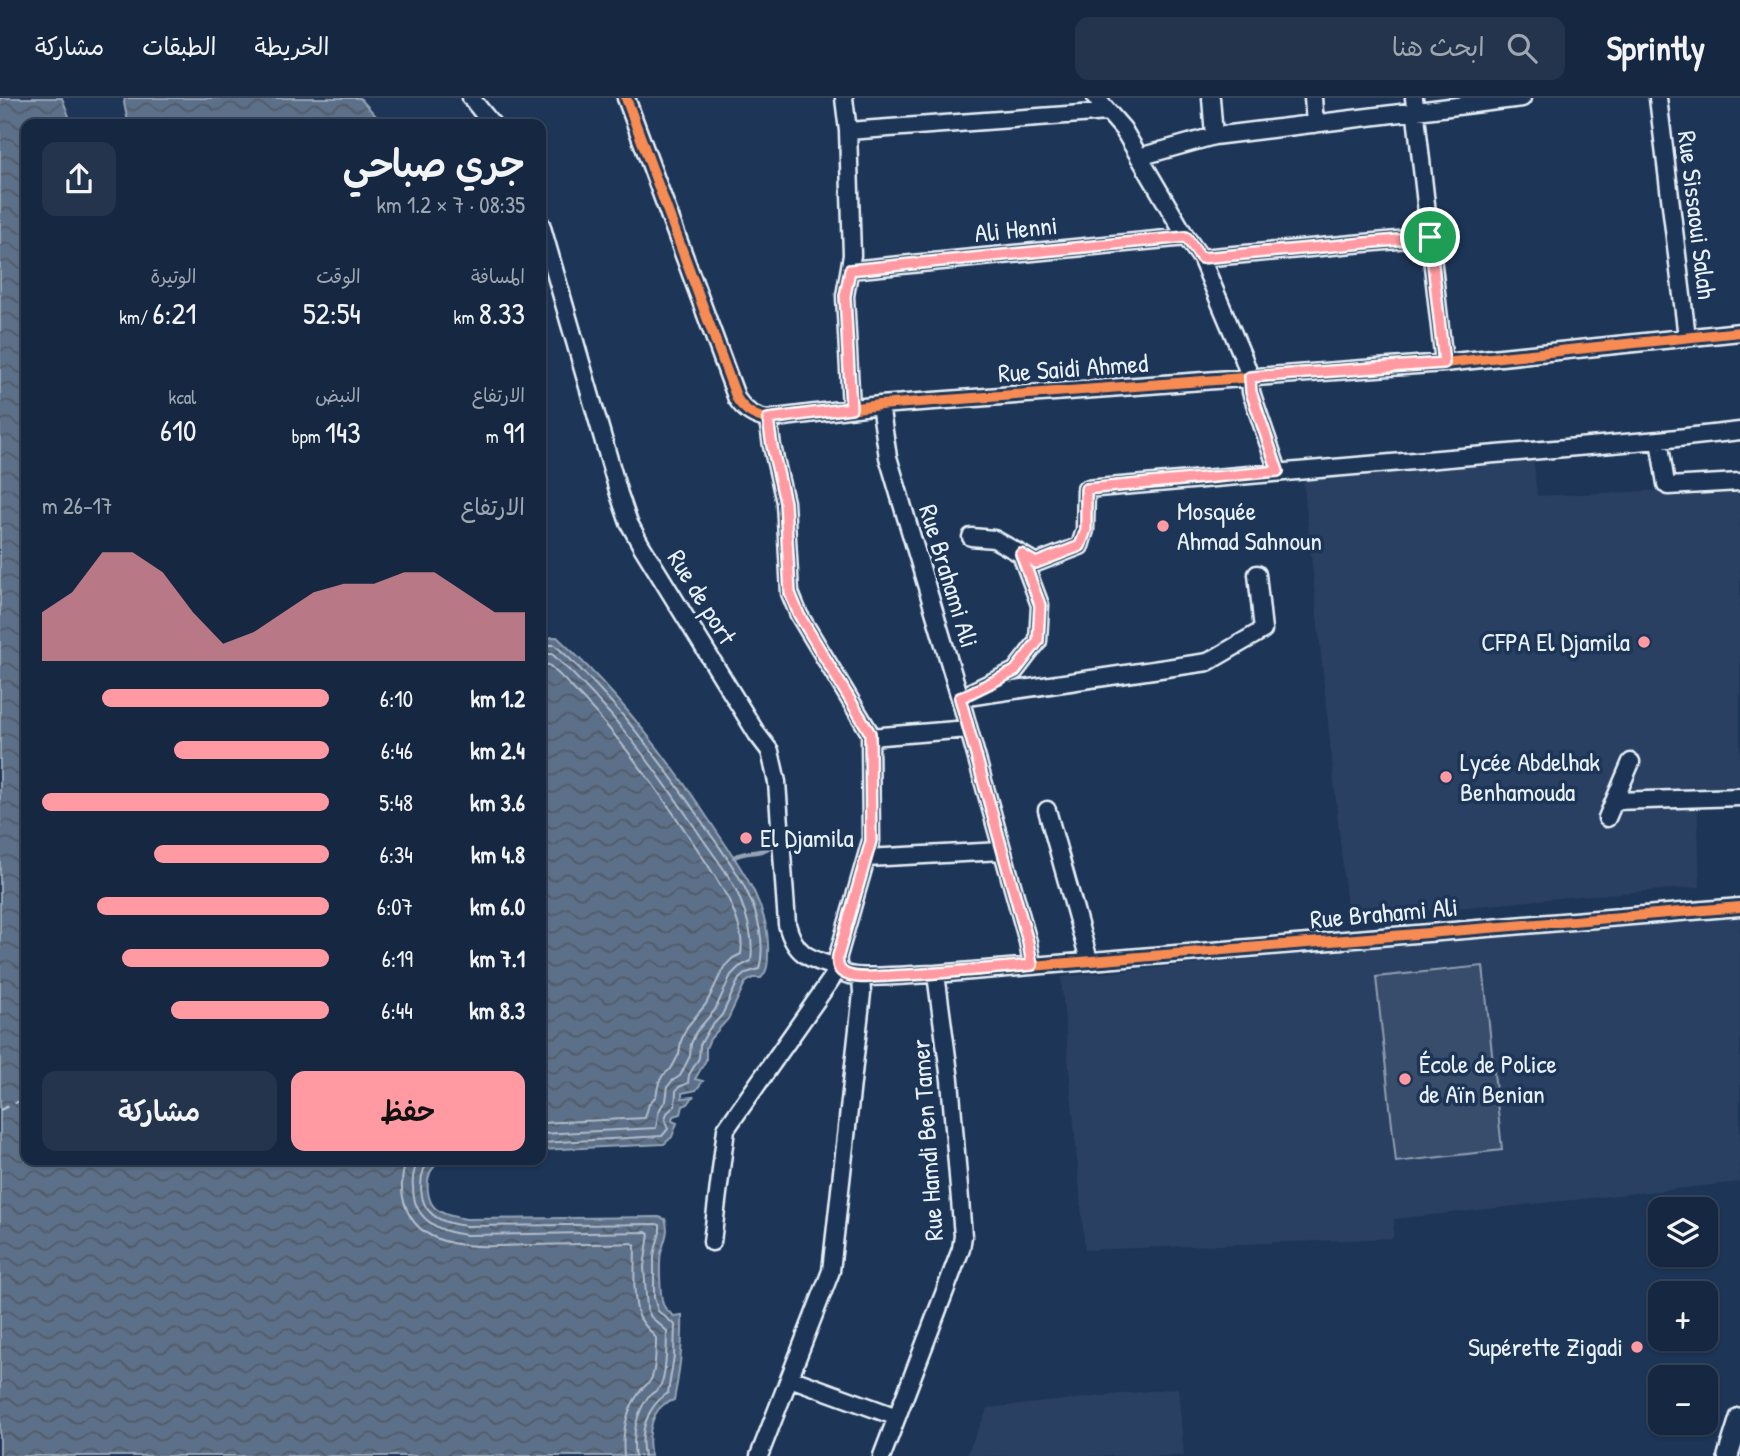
<!DOCTYPE html>
<html lang="ar">
<head>
<meta charset="utf-8">
<style>
  :root { --surface:#162841; --page:#23344c; --text:#f1f3f6; --muted:#9ea6b1; --line:#35445a; --accent:#ff9aa2 }
  body { margin:0; font-family:"Patrick Hand","Playpen Sans Arabic",sans-serif; background:var(--page); color:var(--text); direction:rtl; height:100vh; display:flex; flex-direction:column; font-size:26px; white-space:nowrap }
  * { box-sizing:border-box; margin:0 }
  p { font-size:23px; color:var(--muted) }
  .icon { flex:none; width:38px; height:38px; fill:none; stroke:currentColor; stroke-width:2; stroke-linecap:round; stroke-linejoin:round }
  .map { position:relative; flex:1; overflow:hidden; direction:ltr }
  .panel { position:absolute; left:21px; top:21px; width:525px; height:1046px; display:flex; flex-direction:column; background:var(--surface); border-radius:14px; box-shadow:0 2px 5px #0004,0 0 0 2px var(--line); direction:rtl }
  .panel>* { flex:none }
  .fabs { position:absolute; left:1648px; top:1099px; display:grid; gap:14px }
  .fabs a { display:grid; place-items:center; width:70px; height:70px; border-radius:14px; background:var(--surface); box-shadow:0 2px 5px #0004,0 0 0 2px var(--line); font-size:35px }
  .pin { position:absolute; display:grid; place-items:center; width:60px; height:60px; color:#fff; margin:-30px; border:4px solid #fff; border-radius:50%; box-shadow:0 2px 7px #0007 }
  .round { display:grid; place-items:center; flex:none; width:74px; height:74px; border-radius:14px; background:var(--page) }
  .summary { display:flex; align-items:center; justify-content:space-between; height:119px; padding:0 21px }
  h1 { font-size:38px; font-weight:600; line-height:52px }
  .figures { display:grid; grid-template-columns:repeat(3,1fr); gap:10px; height:119px; padding:7px 21px }
  .figures div { display:grid; align-content:center }
  .figures b { font-size:30px; font-weight:600 }
  .figures small { font-size:19px; font-weight:400 }
  .figures p { font-size:19px }
  .chart { height:196px; padding:14px 21px }
  .chart p { display:flex; justify-content:space-between }
  .chart svg { width:100%; height:126px; margin-top:7px; fill:var(--accent); opacity:.7 }
  .action { display:flex; gap:14px; margin-top:auto; padding:14px 21px }
  .action a { flex:1; height:80px; border-radius:14px; background:var(--accent); color:#111; font-size:28px; font-weight:600; line-height:80px; text-align:center }
  .action a+a { background:var(--page); color:var(--text) }
  ul { padding:0 21px; list-style:none; font-size:23px }
  li { display:grid; grid-template-columns:112px 84px 1fr; align-items:center; height:52px }
  li i { height:18px; border-radius:9px; background:var(--accent) }
  header { display:flex; align-items:center; gap:42px; box-sizing:border-box; height:98px; padding:0 35px; background:var(--surface); border-bottom:2px solid var(--line) }
  header strong { font-size:33px }
  nav { display:flex; gap:38px; margin-inline-start:auto; font-size:24px }
  .search { width:490px; height:63px; background:var(--page); display:flex; align-items:center; gap:18px; box-sizing:border-box; padding:0 24px; border-radius:14px; color:var(--muted); font-size:26px }
  .map>svg:first-child { display:block }
  .built { fill:#2a4162 }
  .grass { fill:#374d6c; stroke:#909fb2; stroke-width:2 }
  .water { fill:url(#water-waves); stroke:#95a4b5; stroke-width:2 }
  .lines { fill:none; stroke-linecap:round; stroke-linejoin:round }
  .shore { stroke:#b0bdcc; stroke-width:2 }
  .stream { stroke:#95a4b5; stroke-width:4.5 }
  .ferry { stroke:#b7c4d1; stroke-width:2; stroke-dasharray:9 7; stroke-linecap:butt }
  .minor-casing { stroke:#e8f1f8; stroke-width:21 }
  .major-casing { stroke:#e8f1f8; stroke-width:24 }
  .minor { stroke:#1d3557; stroke-width:16 }
  .major { stroke:#1d3557; stroke-width:19 }
  .cycleway-casing { stroke:#1d3557; stroke-width:15 }
  .cycleway { stroke:#f68b52; stroke-width:10 }
  .route-casing { stroke:#fff; stroke-width:14 }
  .route { stroke:#ff9aa2; stroke-width:9 }
  .poi-dot { fill:#ff9aa2; stroke:#1d3557; stroke-width:2.5 }
  .labels { text-anchor:middle; stroke-width:7; stroke-linejoin:round; paint-order:stroke }
  .street-label { font-size:26px; fill:#e8f1f8; stroke:#1d3557 }
  .poi-label { font-size:26px; fill:#e8f1f8; stroke:#1d3557; text-anchor:start }
</style>
</head>
<body>
<header>
<strong>Sprintly</strong>
<div class="search"><svg class="icon" aria-label="search" viewBox="0 0 24 24"><circle cx="10" cy="10" r="6"/><path d="M15 15l6 6"/></svg>ابحث هنا</div>
<nav><a>الخريطة</a><a>الطبقات</a><a>مشاركة</a></nav>
</header>
<div class="map">
<svg width="1740" height="1358" viewBox="0 0 1740 1358">
  <defs>
    <pattern id="water-waves" width="16" height="10" patternUnits="userSpaceOnUse" patternTransform="scale(1.75)"><rect width="16" height="10" fill="#5d7089"/><path d="M0 5q4-4 8 0t8 0" fill="none" stroke="#505a66"/></pattern>
  </defs>
  <rect width="100%" height="100%" fill="#1d3557"/>
  <filter id="ink" filterUnits="userSpaceOnUse"><feTurbulence type="fractalNoise" baseFrequency=".0143" numOctaves="2"/><feDisplacementMap in="SourceGraphic" scale="14" xChannelSelector="R" yChannelSelector="G"/><feConvolveMatrix kernelMatrix="1 2 1 2 8 2 1 2 1" color-interpolation-filters="sRGB"/></filter>
  <g filter="url(#ink)">
    <path class="built" d="M1533,357l4,41 203,-9v300l-43,2 3,98 -132,10 -220,22 -45,-442z
      M1740,819v265l-346,37 -1,19 -308,12 -24,-273 235,-22z
      M1178,1290l6,68h-218l22,-48z"/>
    <path class="grass" d="M1483,868l19,184 -106,12 -20,-185z"/>
    <path class="water" d="M0,0h62l10,26h-46v1036h416c-4,3 -10,8 -12,13 -4,9 -3,26 4,34 7,8 22,10 32,12l193,-2 6,2c5,12 -1,22 -4,34 -2,8 -1,43 2,51 2,6 7,9 11,12l8,-1c1,29 -2,56 -8,85 -3,1 -9,3 -11,5 -13,10 -16,36 -12,51h-651z
      M125,0h235l23,26h-252v-2h-3l-4,-19z
      M557,539c60,55 109,118 154,186 25,38 60,81 57,130 0,9 0,18 -7,25h-8l-8,5 -17,36 -18,20 -4,9v12l-11,19 8,2 -7,9 -14,3v5l11,-1 -5,7 -5,2 -2,8 -8,2 -1,5 5,2 -5,14 -8,7 -123,6v-512z"/>
    <g class="lines">
      <path class="shore" d="M541,547h14c58,52 106,115 149,180 15,22 32,43 43,67 11,22 19,53 12,77l-13,4 -7,6 -17,36 -13,14 -9,16 -1,13 -10,17 -1,8 -9,4 -3,4 -1,15 -8,7 -2,7 3,9 -6,7 -121,7
        M541,556h11c58,53 105,116 148,181 14,21 31,41 40,64 8,19 14,41 11,62l-12,6 -8,8 -16,35 -19,22 -5,12 -1,12 -10,20 -8,5 -4,5 -2,15c-9,8 -8,16 -10,27l-115,6
        M541,566l8,1c53,49 97,107 137,167 15,22 30,45 43,68 7,16 15,36 12,54l-8,4 -9,9 -18,37 -19,23 -6,14 -2,13 -8,15 -8,6 -4,7 -3,14 -7,8 -4,14 -104,5
        M407,1062c-7,17 -7,36 1,52 20,44 88,33 127,33 33,-1 65,-1 97,-2l3,2c0,18 -3,54 4,71 4,9 12,15 17,22 0,10 0,35 -6,43 -3,4 -8,7 -11,12 -13,18 -17,41 -15,63
        M420,1062c-6,8 -8,18 -7,27 0,32 25,45 53,48l180,-3 3,2 -5,33 3,42 4,8 16,14c0,11 -1,47 -7,55 -2,5 -9,7 -12,11 -12,16 -16,40 -13,59
        M431,1062c-1,1 -6,9 -7,9 -5,13 -4,34 6,43 9,10 24,12 36,14l190,-2 4,1v7l-6,23v43l4,13 17,14 -1,31 -6,37c-21,13 -29,39 -24,63"/>
      <path class="stream" d="M734,759c12,-7 26,-2 37,-11"/>
      <path class="ferry" d="M0,1012l26,-12"/>
      <defs>
        <path id="minor" d="M471,0l21,26
          M626,0l111,301c8,12 17,18 31,20l112,-14 564,-42 296,-31
          M844,0l4,33 4,124 -7,41 6,112
          M1096,0l27,31 63,108 15,21 42,99 7,20 1,15 27,79
          M1211,0l3,38
          M1313,0l2,26
          M1414,0l30,265
          M1658,0l29,239
          M848,33l260,-19
          M1139,59l75,-21 308,-38
          M541,126l78,270 10,29 12,22 116,189 13,17 7,31 10,142c8,32 23,35 52,44l-113,161 -14,113
          M1201,160l229,-21
          M850,172l336,-33
          M880,307l8,52 72,241 68,244 4,23
          M768,321l4,27 13,56 5,91 9,22 71,118 1,108 -33,115c-1,7 0,15 8,18 15,6 72,0 90,0l804,-67
          M1659,342l7,44 2,2 72,-4
          M971,439l23,2 27,15 19,51 -2,36 -23,30 -42,20
          M1021,456l15,9 44,-17 5,-16 1,-41 573,-49 81,-9
          M960,600l248,-36 55,-32 -6,-56
          M870,639l98,-8
          M1615,703l125,-4
          M1047,712l42,150
          M1607,720l24,-56
          M866,760l136,-7
          M790,1280l107,39
          M759,1358l72,-185 31,-278 -1,-16
          M882,1358l79,-207 2,-13 -13,-156 -14,-106"/>
        <path id="major" d="M1728,1358l12,-38"/>
      </defs>
      <use href="#minor" class="minor-casing"/>
      <use href="#major" class="major-casing"/>
      <use href="#minor" class="minor"/>
      <use href="#major" class="major"/>
      <defs>
        <path id="cycleway" d="M626,0l111,301c8,12 17,18 31,20l112,-14 564,-42 296,-31
          M768,321l4,27 13,56 5,91 9,22 71,118 1,108 -33,115c-1,7 0,15 8,18 15,6 72,0 90,0l804,-67"/>
      </defs>
      <use href="#cycleway" class="cycleway-casing"/>
      <use href="#cycleway" class="cycleway"/>
    </g>
  </g>
  <g class="lines" filter="url(#ink)">
    <defs>
      <path id="route" d="M1186,139l15,21 229,-21 14,126 -194,14 1,15 27,79 -192,18v41l-6,16 -44,17 -15,-9 19,51 -2,36 -23,30 -55,27 68,244 4,23c-48,4 -95,9 -143,11 -13,0 -31,4 -43,-2 -8,-3 -9,-11 -8,-18l33,-115 -1,-108 -71,-118 -9,-22 -5,-91 -13,-56 -4,-27 83,-11 -6,-112 5,-26z"/>
    </defs>
    <use href="#route" class="route-casing"/>
    <use href="#route" class="route"/>
  </g>
  <g class="poi-dot">
    <circle cx="1163" cy="428" r="7"/>
    <circle cx="1644" cy="544" r="7"/>
    <circle cx="1446" cy="679" r="7"/>
    <circle cx="746" cy="740" r="7"/>
    <circle cx="1405" cy="981" r="7"/>
    <circle cx="1637" cy="1249" r="7"/>
  </g>
  <g class="labels">
    <g class="street-label">
      <text transform="translate(1697 117) rotate(83)" y="9">Rue Sissaoui Salah</text>
      <text transform="translate(1016 131) rotate(-6)" y="9">Ali Henni</text>
      <text transform="translate(1073 270) rotate(-4)" y="9">Rue Saidi Ahmed</text>
      <text transform="translate(949 478) rotate(73)" y="9">Rue Brahami Ali</text>
      <text transform="translate(702 499) rotate(58)" y="9">Rue de port</text>
      <text transform="translate(1384 815) rotate(-5)" y="9">Rue Brahami Ali</text>
      <text transform="translate(927 1042) rotate(-94)" y="9">Rue Hamdi Ben Tamer</text>
    </g>
    <g class="poi-label">
      <text x="1177" y="422">Mosquée<tspan x="1177" dy="30">Ahmad Sahnoun</tspan></text>
      <text x="1630" y="553" text-anchor="end">CFPA El Djamila</text>
      <text x="1460" y="673">Lycée Abdelhak<tspan x="1460" dy="30">Benhamouda</tspan></text>
      <text x="760" y="749">El Djamila</text>
      <text x="1419" y="975">École de Police<tspan x="1419" dy="30">de Aïn Benian</tspan></text>
      <text x="1623" y="1258" text-anchor="end">Supérette Zigadi</text>
    </g>
  </g>
</svg>
<div class="fabs">
<a><svg class="icon" aria-label="layers" viewBox="0 0 24 24"><path d="M12 4l9 5-9 5-9-5zM3 14l9 5 9-5"/></svg></a>
<a>+</a>
<a>−</a>
</div>
<div class="pin" style="left:1430px;top:139px;background:#1e9e55"><svg class="icon" aria-label="arrive" viewBox="0 0 24 24"><path d="M6 21V4h12l-3 4 3 4H6"/></svg></div>
<section class="panel">
<div class="summary"><div><h1>جري صباحي</h1><p>08:35 · 7 × 1.2 km</p></div><a class="round"><svg class="icon" aria-label="share" viewBox="0 0 24 24"><path d="M12 15V3M7 8l5-5 5 5M5 13v7h14v-7"/></svg></a></div>
<div class="figures">
<div><p>المسافة</p><b>8.33<small> km</small></b></div>
<div><p>الوقت</p><b>52:54</b></div>
<div><p>الوتيرة</p><b>6:21<small> /km</small></b></div>
</div>
<div class="figures">
<div><p>الارتفاع</p><b>91<small> m</small></b></div>
<div><p>النبض</p><b>143<small> bpm</small></b></div>
<div><p>kcal</p><b>610</b></div>
</div>
<div class="chart"><p><span>الارتفاع</span>17–26 m</p>
<svg viewBox="0 0 160 44" preserveAspectRatio="none"><path d="M0 44V27L10 20L20 6L30 6L40 13L50 27L60 38L70 34L80 27L90 20L100 17L110 17L120 13L130 13L140 20L150 27L160 27V44z"/></svg>
</div>
<ul>
<li><b>1.2 km</b>6:10<i style="width:79%"></i></li>
<li><b>2.4 km</b>6:46<i style="width:54%"></i></li>
<li><b>3.6 km</b>5:48<i style="width:100%"></i></li>
<li><b>4.8 km</b>6:34<i style="width:61%"></i></li>
<li><b>6.0 km</b>6:07<i style="width:81%"></i></li>
<li><b>7.1 km</b>6:19<i style="width:72%"></i></li>
<li><b>8.3 km</b>6:44<i style="width:55%"></i></li>
</ul>
<div class="action"><a>حفظ</a><a>مشاركة</a></div>
</section>
</div>
</body>
</html>
